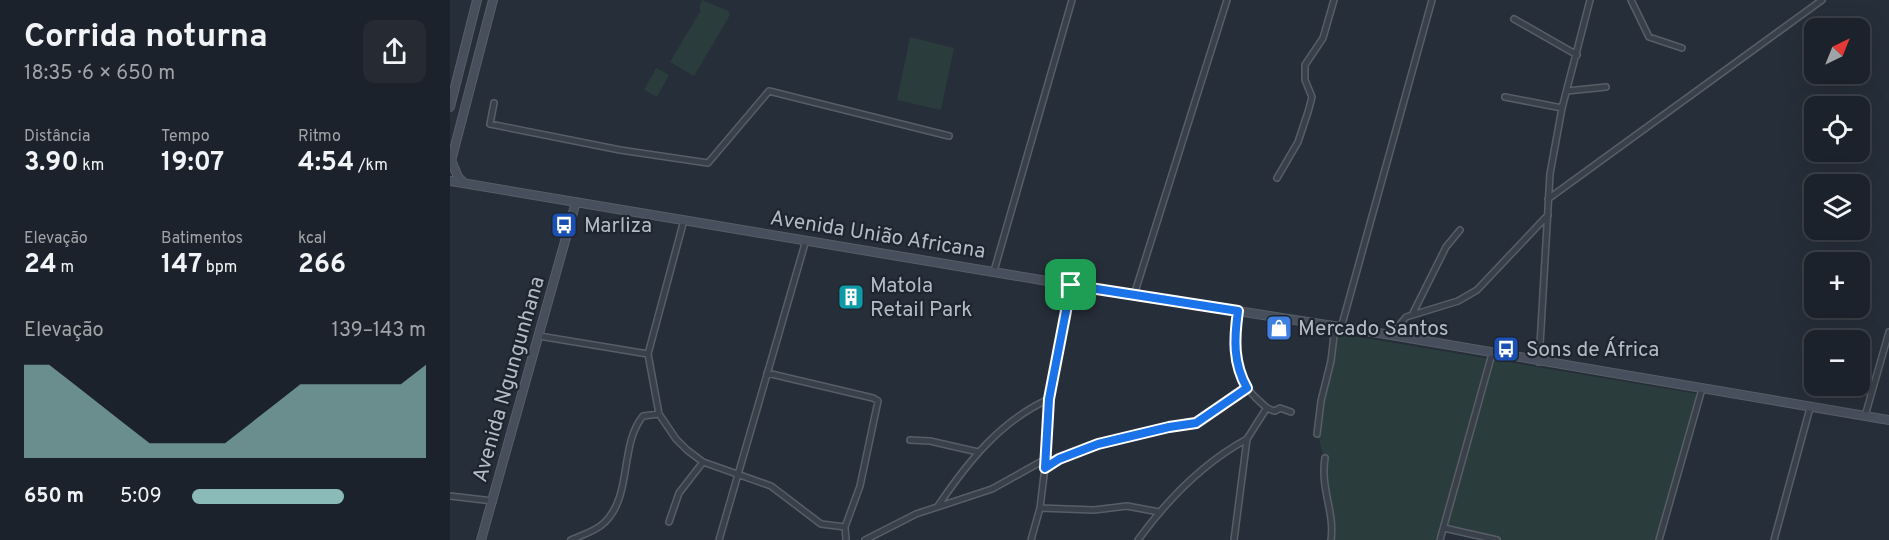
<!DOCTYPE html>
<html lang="pt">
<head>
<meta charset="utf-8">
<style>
  :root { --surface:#1c222b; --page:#252a33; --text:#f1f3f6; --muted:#a0a4a9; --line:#3a3f47; --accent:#8bbbb9 }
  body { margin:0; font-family:Overpass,sans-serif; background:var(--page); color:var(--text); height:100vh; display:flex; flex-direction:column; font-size:22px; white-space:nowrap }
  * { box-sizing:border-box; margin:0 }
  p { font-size:20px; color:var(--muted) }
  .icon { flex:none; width:33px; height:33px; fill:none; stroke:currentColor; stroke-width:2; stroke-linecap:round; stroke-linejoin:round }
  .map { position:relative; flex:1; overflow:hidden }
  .drawer { display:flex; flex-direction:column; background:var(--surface); width:450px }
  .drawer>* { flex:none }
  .needle { width:39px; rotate:43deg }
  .controls { position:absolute; left:1354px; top:18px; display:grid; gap:12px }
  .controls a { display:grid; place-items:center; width:66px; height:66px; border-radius:12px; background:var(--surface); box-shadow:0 6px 24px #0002,0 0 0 2px var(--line); font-size:30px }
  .pin { position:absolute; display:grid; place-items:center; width:51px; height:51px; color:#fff; margin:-26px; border-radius:12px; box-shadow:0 3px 9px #0006 }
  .round { display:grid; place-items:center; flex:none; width:63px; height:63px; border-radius:12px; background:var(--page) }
  .head { display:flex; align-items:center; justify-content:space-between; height:102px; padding:0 24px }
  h1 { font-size:33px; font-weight:700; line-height:45px }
  .figures { display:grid; grid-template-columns:repeat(3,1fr); gap:9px; height:102px; padding:6px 24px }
  .figures div { display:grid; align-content:center }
  .figures b { font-size:26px; font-weight:700 }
  .figures small { font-size:16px; font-weight:400 }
  .figures p { font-size:16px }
  .chart { height:168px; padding:12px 24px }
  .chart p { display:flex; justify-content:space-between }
  .chart svg { width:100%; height:108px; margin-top:6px; fill:var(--accent); opacity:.7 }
  ul { padding:0 24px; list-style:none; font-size:20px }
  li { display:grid; grid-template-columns:96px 72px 1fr; align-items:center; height:45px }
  li i { height:15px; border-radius:8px; background:var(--accent) }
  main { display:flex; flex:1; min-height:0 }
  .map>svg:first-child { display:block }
  .green { fill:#2b3c3c }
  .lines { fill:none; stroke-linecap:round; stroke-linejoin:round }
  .street-casing { stroke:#575e67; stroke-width:8 }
  .secondary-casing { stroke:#575e67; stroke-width:10 }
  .street { stroke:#394049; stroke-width:5 }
  .secondary { stroke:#484f5c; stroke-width:8 }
  .route-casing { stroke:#fff; stroke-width:12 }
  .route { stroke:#1a73e8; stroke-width:8 }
  .labels { text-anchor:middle; stroke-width:4.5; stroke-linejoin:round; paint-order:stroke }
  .poi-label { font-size:21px; fill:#b5bbc5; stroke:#1e252e; text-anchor:start }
  .street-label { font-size:21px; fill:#b5bbc5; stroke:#1e252e }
</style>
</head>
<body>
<main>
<section class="drawer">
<div class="head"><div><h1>Corrida noturna</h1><p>18:35 · 6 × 650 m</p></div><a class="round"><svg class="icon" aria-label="share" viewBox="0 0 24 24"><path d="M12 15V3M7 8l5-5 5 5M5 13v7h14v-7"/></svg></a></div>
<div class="figures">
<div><p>Distância</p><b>3.90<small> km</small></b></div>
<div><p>Tempo</p><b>19:07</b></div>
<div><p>Ritmo</p><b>4:54<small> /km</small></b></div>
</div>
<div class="figures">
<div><p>Elevação</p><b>24<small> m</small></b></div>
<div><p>Batimentos</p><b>147<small> bpm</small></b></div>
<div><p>kcal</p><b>266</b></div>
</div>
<div class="chart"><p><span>Elevação</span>139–143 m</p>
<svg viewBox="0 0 160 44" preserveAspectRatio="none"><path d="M0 44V6L10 6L20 14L30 22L40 30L50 38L60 38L70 38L80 38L90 30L100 22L110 14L120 14L130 14L140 14L150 14L160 6V44z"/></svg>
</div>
<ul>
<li><b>650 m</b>5:09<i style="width:65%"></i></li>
</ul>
</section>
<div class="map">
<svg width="1439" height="540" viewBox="0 0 1439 540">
  <rect width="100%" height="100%" fill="#262e39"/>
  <path class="green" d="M252,0l27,11 1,4 -36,61 -24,-14 31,-52 -2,-2z
    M460,37l44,11 -13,62 -44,-10z
    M206,68l13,7 -12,22 -13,-7z
    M885,333l363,61 -37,146h-167l-47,-14 -4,14h-114l2,-5 -7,-76 -6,-24z"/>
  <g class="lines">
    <defs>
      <path id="street" d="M1181,0l18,37 33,11
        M1064,19l63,36
        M1117,91l39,-4
        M1055,97l57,11
        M44,103l-4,21 130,26 88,13 61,-72 180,45
        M827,178l21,-36 10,-30 4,-15 -7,-17v-15l18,-27 11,-38
        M1098,199l274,-199
        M544,271l78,-271
        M684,295l93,-295
        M787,311c-3,32 -5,64 20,88 7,6 9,10 18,12l5,-3 11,4
        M963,313l33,-66 14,-17
        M891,328l91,-328
        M941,335l15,-18 52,-16 19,-11 71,-75
        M89,336l109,18 36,-134
        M198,354l11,60 17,25 11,11 16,12 68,24 50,38 24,3
        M1089,362l11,-188 12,-66 28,-108
        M317,373l106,25 5,3 -18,85 -15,41 1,13
        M1415,416l24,-84
        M867,434l4,-33 10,-40 4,-34
        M460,440l20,1 48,11
        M875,458c-5,31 10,54 6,82
        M595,467l14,-8 39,-15 71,-17 27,-4 51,-35
        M0,496l43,5
        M488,506c29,-43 62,-85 111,-107
        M590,508l54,2 33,-4 32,6
        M219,522l10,-29 24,-31
        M994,528l53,12
        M121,540c11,-5 25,-9 33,-17 29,-27 15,-78 39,-107l16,-2
        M269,540l87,-300
        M415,540l51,-26 76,-25 52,-29
        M581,540l9,-32 5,-41 4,-68 22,-114
        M688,540c29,-40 65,-77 109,-101
        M784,540l13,-101 19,-30
        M990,540l52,-186
        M1209,540l43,-151
        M1324,540l36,-132"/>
      <path id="secondary" d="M0,107l27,-107
        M1,160l7,17 5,5
        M0,165l43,-165
        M0,181l621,104 320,50 498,85
        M31,540l95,-338"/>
    </defs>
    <use href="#street" class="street-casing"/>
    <use href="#secondary" class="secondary-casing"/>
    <use href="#street" class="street"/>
    <use href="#secondary" class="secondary"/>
  </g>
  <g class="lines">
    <defs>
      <path id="route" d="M621,285l167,26c-4,28 -5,52 9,77l-51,35 -27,4 -71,17 -39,15 -14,9 4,-69z"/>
    </defs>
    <use href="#route" class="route-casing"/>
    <use href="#route" class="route"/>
  </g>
  <defs>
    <symbol id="bus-square" viewBox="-11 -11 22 22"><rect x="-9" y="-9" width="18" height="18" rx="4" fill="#1a4fb4" stroke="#1e252e"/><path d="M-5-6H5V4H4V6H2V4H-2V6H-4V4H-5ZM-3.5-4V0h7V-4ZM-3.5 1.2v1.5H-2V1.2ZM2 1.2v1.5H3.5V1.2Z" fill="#fff"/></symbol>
    <symbol id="building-square" viewBox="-11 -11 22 22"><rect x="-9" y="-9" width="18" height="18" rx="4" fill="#0f9aa8" stroke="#1e252e"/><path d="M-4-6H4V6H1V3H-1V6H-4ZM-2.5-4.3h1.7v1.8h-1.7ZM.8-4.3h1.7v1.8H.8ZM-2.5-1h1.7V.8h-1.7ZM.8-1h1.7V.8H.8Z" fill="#fff"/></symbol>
    <symbol id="shop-square" viewBox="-11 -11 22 22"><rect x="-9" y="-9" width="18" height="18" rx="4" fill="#3f7fe0" stroke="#1e252e"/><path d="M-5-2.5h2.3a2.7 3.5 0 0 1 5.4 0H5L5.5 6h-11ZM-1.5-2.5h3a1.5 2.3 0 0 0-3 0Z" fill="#fff"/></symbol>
  </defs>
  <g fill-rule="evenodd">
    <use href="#bus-square" x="99" y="210" width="30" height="30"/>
    <use href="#building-square" x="386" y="282" width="30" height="30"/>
    <use href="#shop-square" x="814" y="313" width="30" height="30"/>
    <use href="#bus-square" x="1041" y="334" width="30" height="30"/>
  </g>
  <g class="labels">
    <g class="poi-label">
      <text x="134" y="232">Marliza</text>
      <text x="420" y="292">Matola<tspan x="420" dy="24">Retail Park</tspan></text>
      <text x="848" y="335">Mercado Santos</text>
      <text x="1076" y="356">Sons de África</text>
    </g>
    <g class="street-label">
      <text transform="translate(428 234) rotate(9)" y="7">Avenida União Africana</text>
      <text transform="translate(58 379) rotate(-74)" y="7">Avenida Ngungunhana</text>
    </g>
  </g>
</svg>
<div class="controls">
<a><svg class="needle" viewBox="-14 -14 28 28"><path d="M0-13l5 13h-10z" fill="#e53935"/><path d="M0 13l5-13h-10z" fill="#a0a4a9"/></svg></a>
<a><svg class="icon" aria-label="locate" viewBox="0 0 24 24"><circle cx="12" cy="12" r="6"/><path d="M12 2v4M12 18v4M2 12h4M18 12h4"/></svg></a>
<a><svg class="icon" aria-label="layers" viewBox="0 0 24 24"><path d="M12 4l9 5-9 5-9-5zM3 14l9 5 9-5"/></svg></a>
<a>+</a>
<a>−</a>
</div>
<div class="pin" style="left:621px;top:285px;background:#1e9e55"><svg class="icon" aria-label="arrive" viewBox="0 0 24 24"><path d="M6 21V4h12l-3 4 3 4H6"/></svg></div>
</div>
</main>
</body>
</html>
